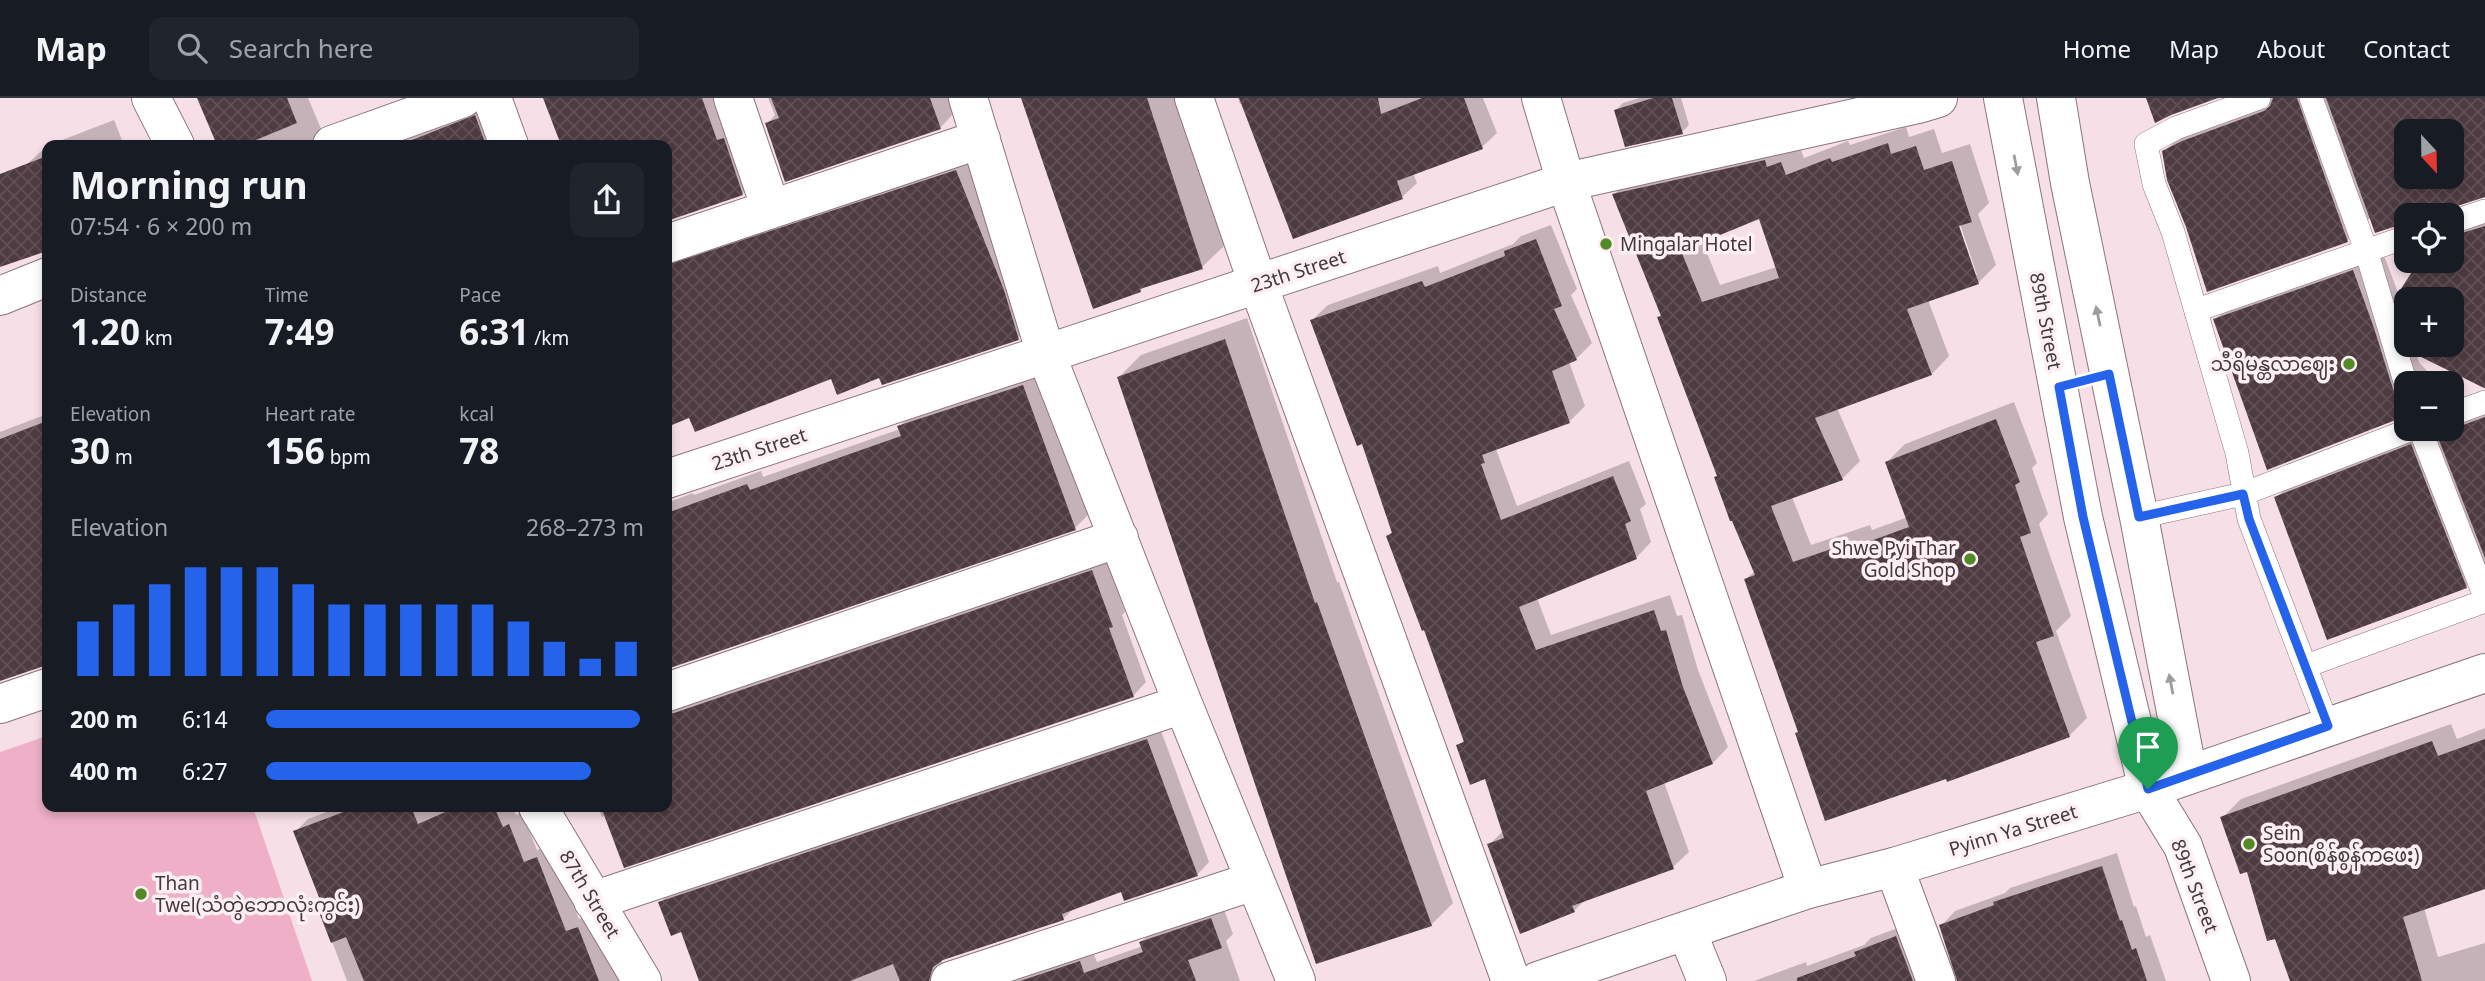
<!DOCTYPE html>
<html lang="en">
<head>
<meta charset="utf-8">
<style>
  :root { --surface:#171b24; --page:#20242c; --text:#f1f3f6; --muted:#9ea1a6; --line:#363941; --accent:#2563eb }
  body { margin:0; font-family:"Noto Sans","Noto Sans Myanmar",sans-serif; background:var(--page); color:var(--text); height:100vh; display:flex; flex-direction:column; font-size:26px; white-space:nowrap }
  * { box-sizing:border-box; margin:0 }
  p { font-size:23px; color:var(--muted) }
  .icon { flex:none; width:38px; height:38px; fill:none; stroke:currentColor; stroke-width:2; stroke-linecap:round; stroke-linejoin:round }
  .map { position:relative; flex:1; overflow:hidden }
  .sheet { position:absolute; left:42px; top:42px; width:630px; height:672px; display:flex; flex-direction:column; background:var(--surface); border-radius:14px; box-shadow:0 4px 10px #0003 }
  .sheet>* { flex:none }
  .needle { width:46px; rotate:158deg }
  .tools { position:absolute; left:2394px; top:21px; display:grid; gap:14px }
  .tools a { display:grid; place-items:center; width:70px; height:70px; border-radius:14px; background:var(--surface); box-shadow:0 4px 10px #0003; font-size:35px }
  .pin { position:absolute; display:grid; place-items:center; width:60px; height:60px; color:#fff; margin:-72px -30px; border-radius:50% 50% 50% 0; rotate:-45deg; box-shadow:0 0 7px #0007 }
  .pin .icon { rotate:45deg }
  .round { display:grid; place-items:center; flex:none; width:74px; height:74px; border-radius:14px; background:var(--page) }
  .overview { display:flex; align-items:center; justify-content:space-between; height:119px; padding:0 28px }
  h1 { font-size:38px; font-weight:700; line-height:52px }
  .metrics { display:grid; grid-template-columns:repeat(3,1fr); gap:10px; height:119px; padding:7px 28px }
  .metrics div { display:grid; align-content:center }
  .metrics b { font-size:35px; font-weight:700 }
  .metrics small { font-size:19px; font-weight:400 }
  .metrics p { font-size:19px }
  .chart { height:196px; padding:14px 28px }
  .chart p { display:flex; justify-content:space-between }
  .chart svg { width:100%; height:126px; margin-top:7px; stroke:var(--accent); stroke-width:6 }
  ul { padding:0 28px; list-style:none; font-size:23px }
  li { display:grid; grid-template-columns:112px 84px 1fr; align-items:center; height:52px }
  li i { height:18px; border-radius:9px; background:var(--accent) }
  header { display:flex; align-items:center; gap:42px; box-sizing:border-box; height:98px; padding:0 35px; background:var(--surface); border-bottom:2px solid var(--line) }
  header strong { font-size:33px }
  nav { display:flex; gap:38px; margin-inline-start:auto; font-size:24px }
  .search { width:490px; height:63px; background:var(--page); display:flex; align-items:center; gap:18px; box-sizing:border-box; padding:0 24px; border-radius:14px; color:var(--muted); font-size:26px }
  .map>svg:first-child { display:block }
  .pitch { fill:#eeafc7 }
  .shadow { fill:#0003; fill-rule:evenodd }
  .building { fill:url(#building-cross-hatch); fill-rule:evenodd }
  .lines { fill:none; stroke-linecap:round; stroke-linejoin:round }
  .service-casing { stroke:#8a757c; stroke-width:24 }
  .minor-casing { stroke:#8a757c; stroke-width:40 }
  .secondary-casing { stroke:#8a757c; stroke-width:40 }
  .service { stroke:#fff; stroke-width:23 }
  .minor { stroke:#fff; stroke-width:38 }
  .secondary { stroke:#fff; stroke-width:38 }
  .oneway { fill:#a09c9e }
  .route-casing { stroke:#fff; stroke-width:14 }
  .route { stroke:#2563eb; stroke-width:9 }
  .poi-dot { fill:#528a25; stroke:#feeff4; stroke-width:2.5 }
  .labels { text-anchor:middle; stroke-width:7; stroke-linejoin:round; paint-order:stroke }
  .poi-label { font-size:19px; fill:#42393c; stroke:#feeff4; text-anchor:start }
  .street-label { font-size:19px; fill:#42393c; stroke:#feeff4 }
</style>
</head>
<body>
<header>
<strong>Map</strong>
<div class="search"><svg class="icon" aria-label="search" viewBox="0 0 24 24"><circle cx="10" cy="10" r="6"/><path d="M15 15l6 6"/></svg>Search here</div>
<nav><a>Home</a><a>Map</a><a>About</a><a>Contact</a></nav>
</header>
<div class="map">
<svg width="2485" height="883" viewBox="0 0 2485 883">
  <defs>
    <pattern id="building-cross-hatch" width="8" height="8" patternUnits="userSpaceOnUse" patternTransform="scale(1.75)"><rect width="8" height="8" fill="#4e3b41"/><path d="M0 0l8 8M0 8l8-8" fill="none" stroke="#605055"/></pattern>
  </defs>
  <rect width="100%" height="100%" fill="#f7dfe7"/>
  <path class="pitch" d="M47,638v71h206l59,174h-312v-229z"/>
  <path class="shadow" d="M199,0h109l20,47h-110z
    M544,0h176l36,82 -14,14 -75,25v-74h-104z
    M768,0h180l5,16 -13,14 -173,-4 8,-9z
    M1023,0h152l49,148 -22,21 -56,18 -6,6z
    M1238,0h245l14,35 -15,14 -69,26 4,10 -15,14 -159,-94 -3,1z
    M1639,0h42l8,27 -7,7 -66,-22 7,-7z
    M2259,0h226v96l-54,21h-25v7l-35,-5 -24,24 -183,-89 25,-25zM2406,33h46v46h-46z
    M491,3l18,44h-115l5,-5z
    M114,22l10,25h-75z
    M1906,29l3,10 25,-8 8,24 28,-9 19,59 -11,11 18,51 -18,18 -50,17 21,56 -17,18 -95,34 23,53 -18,18 -50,18 19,48 59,-20 2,5 36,-13 -21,-55 18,-18 109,-42 23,61 -5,5 16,46 -9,10 32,92 -15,15 31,87 -18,18 -122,41 -148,-46 -53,-152 9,-8 -96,-254 3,-3 -48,-119 17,-18 168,-32 5,13 44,-17 2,4zM1760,119l17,50 -57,18 -18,-44zM1958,120l19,57h-3l-20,-56z
    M47,48v103l-47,17v-83l25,-17z
    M970,60l62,166 -14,14 -138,37 -48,2 -142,39 -23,9v-178z
    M2467,107l9,6 9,-2v178l-69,-34 3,9 8,9 5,12h-26v31l-138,53 -53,-147 27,-27 138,-48 19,50 22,-34h31v-42zM2406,201h46v46h-46z
    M1551,127l26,64 -6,6 21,48 -16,16 -7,3 16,44 -16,16 -73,27 21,57 112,-45 17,43 -6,5 11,33 -15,16 -99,40 14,37 119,-40 7,21 5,-1 16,55 30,77 -15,16 -49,19 25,70 -16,15 -88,33 -11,11 -85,-66 15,-15 -18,-53 -28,-31 7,-7 -39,-111 -38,-92 5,-5 -30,-89 -51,-122 16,-15 110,-39 2,7 73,-29 8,-8z
    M1247,220l90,264h2l114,321 -22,22 -312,-548 22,-22z
    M1036,274l53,142 -14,14 -408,139v-164l26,-10 1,2 67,-24 2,6 137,-48 -1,-2 14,-14z
    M2485,304v165l-19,20 -190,-89 27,-27 109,-42h40v-13z
    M47,316v249l-47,16v-247z
    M1106,460l19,54 -3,3 24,67 -13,14 -508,169 -19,-50 -4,2 -4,-10h69v-112z
    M2451,626l6,15 28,-11v159l-61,21 14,49 47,-14v38h-193l-44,-111 -26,-52 19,-19z
    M1160,630l49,134 -12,13 -75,15 -48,18 -11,11 -121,40 -1,16 4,6h-244l-19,-51 -22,-27 12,-13z
    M340,709h172l4,8 6,-2 15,37 13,-5 29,74 12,-4 32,66h-276l-28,-74 4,-3 -28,-72 13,-13z
    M2117,755l17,54 2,-1 10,31 4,-2 16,46h-207l-18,-55 14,-15 50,-18 5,-5z
    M1223,809l10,27 -7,7 14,40h-242l94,-31 5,12 46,-16 -2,-4 13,-12z
    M1911,825l24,58h-181l52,-19 1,4 57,-21 7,-7z"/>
  <path class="building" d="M197,0h90l10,25 -53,22h-27z
    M543,0h159l15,42 7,-2 19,57 -76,26v-76h-106z
    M771,0h159l11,31 -156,53 -20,-59 14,-5z
    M1021,0h126l56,171 -63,20 1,3 -48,17z
    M1239,0h139l3,16 41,-16h42l19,51 -86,32 6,18 -110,40z
    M1653,0h19l11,36 -58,13 -11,-37z
    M2146,0h72l-47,17 -16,8z
    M2273,0h24l51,144 -141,50 -21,-65 -19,-47 -5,-29 20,-10 82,-30 6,-5z
    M2326,0h159v99l-37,12 -12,6h-30v8l-31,10zM2406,33h46v46h-46z
    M475,17l11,30h-72l-2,-5z
    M1888,45l3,11 25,-8 8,24 28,-9 20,61 -13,4 20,58 -72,25 25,66 -117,43 28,62 -72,26 22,56 59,-20 2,5 55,-20 -24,-65 111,-43 24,63 -5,3 16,48 -11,4 34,99 -18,6 34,95 -123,45 -1,-3 -121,42 -30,-88 3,-1 -54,-153 11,-4 -23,-54h-2l-16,-44 3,-1 -60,-159 4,-1 -49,-122 153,-34 2,7 14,-5 5,13 44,-17 2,4zM1759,121l20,59 -77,24 -21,-51z
    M47,58v95l-47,16v-93z
    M956,72l48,120 15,50 -137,45 -3,-7 -42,17 -6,-16 -136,53 -6,-14 -22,9v-162z
    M2485,128v162h-1l-73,-36 -2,-7h43v-46h-46v38l-11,-39 24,-37h33v-25z
    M1536,141l26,67 -8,3 23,51 -25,11 18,52 -88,32 3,8 -4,1 20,56 112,-44 18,45 -6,3 12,35 -118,48 17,43 118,-40 7,21 5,-1 17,57 30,77 -67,27 28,78 -102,37 3,6 -55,22 -33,-90 17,-6 -19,-59 -15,6 -14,-40 8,-3 -40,-112 -2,1 -36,-95 6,-3 -30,-89 -5,2 -47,-126 112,-39 3,6 80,-31 -1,-5z
    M2353,172l21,58 19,61 4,7 9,3v17l-139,54 -54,-151z
    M1225,241l90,264 2,-1 115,324 -116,38 -199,-587z
    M1023,287l53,145 -409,139v-156l80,-29 3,6 94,-34 57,-20 -4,-10z
    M2485,319v141l-50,-128 17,-1z
    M47,323v244l-47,16v-242z
    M2411,346l56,144 -140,52 -53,-143z
    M1092,472l21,57 -4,1 25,69 -510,171 -23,-61h66v-94h7z
    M1147,641l51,137 -74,25 -3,-9 -59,22 2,6 -121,40 -10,7 -4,14h-29l-7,-17 -43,17h-151l-18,-49 -10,4 -13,-34z
    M2485,641v150l-82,28 19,64h-132l-15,-42 -8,2 -20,-69 -7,2 -20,-57 212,-76 6,15z
    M357,709h54l7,17 39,-17h37l9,20 6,-3 15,38 13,-5 29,74 12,-4 21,54h-235l-18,-44 -15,6 -14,-36 5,-2 -29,-74z
    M2102,768l18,55 2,-1 10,30 4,-2 11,33h-190l-18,-56 55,-20 -1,-3z
    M1211,820l11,30 -34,12 8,21h-176l60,-20 4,12 59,-21 -4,-10z
    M1896,838l17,45h-116v-3l59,-22 -2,-4z"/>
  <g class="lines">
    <defs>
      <path id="service" d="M2259,0l-83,30 -30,16 8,40 19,48 64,221 12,66 79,207
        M2311,0l55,152 40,135
        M2452,124l33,-11
        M2197,212l209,-73
        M2452,316l33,-12
        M2420,331l65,168
        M2139,419l104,-23 169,-65
        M2306,568l179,-65"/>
      <path id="minor" d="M151,0l24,47
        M492,0l17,47
        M733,0l38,111
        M968,0l78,256 137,350 113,277
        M1194,0l64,186 253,697
        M1541,0l25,84 242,707
        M2003,0l80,419 65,272 35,57 48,135
        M2056,0l14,85 69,334 49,258
        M332,47l131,-47
        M667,146l314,-105
        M0,198l47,-19
        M667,381l899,-297 352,-78 20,-6
        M667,594l452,-154
        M0,606l47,-16
        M538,709l104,174
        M1894,769l42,114
        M593,803l590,-197
        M1687,834l20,49
        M950,883l304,-100"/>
      <path id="secondary" d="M1538,883l270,-92 86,-22 254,-78 337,-116"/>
    </defs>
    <use href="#service" class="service-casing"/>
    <use href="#minor" class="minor-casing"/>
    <use href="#secondary" class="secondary-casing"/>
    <use href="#service" class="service"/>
    <use href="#minor" class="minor"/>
    <use href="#secondary" class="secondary"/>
  </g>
  <defs><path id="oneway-solid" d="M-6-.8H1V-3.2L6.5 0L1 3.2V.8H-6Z" transform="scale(1.75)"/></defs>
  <g class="oneway">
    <use href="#oneway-solid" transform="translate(2016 67) rotate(79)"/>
    <use href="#oneway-solid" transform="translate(2098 218) rotate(-102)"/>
    <use href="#oneway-solid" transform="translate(2171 586) rotate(-101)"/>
  </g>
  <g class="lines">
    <defs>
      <path id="route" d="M2109,276l30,143 104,-23 6,25 79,207 -180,63 -65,-272 -24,-130z"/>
    </defs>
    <use href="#route" class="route-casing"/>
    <use href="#route" class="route"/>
  </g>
  <g class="poi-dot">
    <circle cx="1606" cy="146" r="7"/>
    <circle cx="2349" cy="266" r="7"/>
    <circle cx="1970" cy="461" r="7"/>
    <circle cx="2249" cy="746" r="7"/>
    <circle cx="141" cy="796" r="7"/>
  </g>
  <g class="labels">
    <g class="poi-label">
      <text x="1620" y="153">Mingalar Hotel</text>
      <text x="2335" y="273" text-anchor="end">သီရိမန္တလာဈေး</text>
      <text x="1956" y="457" text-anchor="end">Shwe Pyi Thar<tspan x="1956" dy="22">Gold Shop</tspan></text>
      <text x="2263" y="742">Sein<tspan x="2263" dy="22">Soon(စိန်စွန်ကဖေး)</tspan></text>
      <text x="155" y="792">Than<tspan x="155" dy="22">Twel(သံတွဲဘောလုံးကွင်း)</tspan></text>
    </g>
    <g class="street-label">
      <text transform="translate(1298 173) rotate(-18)" y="7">23th Street</text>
      <text transform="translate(2046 223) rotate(79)" y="7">89th Street</text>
      <text transform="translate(759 351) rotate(-18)" y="7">23th Street</text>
      <text transform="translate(2013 732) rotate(-17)" y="7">Pyinn Ya Street</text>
      <text transform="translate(2195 788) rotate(69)" y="7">89th Street</text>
      <text transform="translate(590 796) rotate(59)" y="7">87th Street</text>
    </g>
  </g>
</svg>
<div class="tools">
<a><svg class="needle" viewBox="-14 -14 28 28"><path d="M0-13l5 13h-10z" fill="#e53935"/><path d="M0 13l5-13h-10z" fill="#9ea1a6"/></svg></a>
<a><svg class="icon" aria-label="locate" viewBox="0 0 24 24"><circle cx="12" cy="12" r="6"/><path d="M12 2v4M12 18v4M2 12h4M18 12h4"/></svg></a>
<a>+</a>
<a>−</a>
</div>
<div class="pin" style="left:2148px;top:691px;background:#1e9e55"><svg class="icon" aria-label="arrive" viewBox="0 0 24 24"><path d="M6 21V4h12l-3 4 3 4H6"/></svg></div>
<section class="sheet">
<div class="overview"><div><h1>Morning run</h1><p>07:54 · 6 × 200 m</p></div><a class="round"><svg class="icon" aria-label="share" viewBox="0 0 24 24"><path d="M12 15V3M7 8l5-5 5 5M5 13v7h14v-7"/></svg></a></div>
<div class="metrics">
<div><p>Distance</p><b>1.20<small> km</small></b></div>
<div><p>Time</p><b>7:49</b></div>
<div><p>Pace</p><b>6:31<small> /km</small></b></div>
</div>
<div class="metrics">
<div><p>Elevation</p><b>30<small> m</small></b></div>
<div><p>Heart rate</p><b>156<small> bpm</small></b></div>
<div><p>kcal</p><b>78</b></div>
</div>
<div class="chart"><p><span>Elevation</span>268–273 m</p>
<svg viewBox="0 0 160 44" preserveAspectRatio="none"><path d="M5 44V25M15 44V19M25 44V12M35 44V6M45 44V6M55 44V6M65 44V12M75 44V19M85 44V19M95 44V19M105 44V19M115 44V19M125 44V25M135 44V32M145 44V38M155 44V32"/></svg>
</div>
<ul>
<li><b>200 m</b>6:14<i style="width:99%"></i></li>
<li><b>400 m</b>6:27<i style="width:86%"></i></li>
</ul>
</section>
</div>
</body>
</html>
